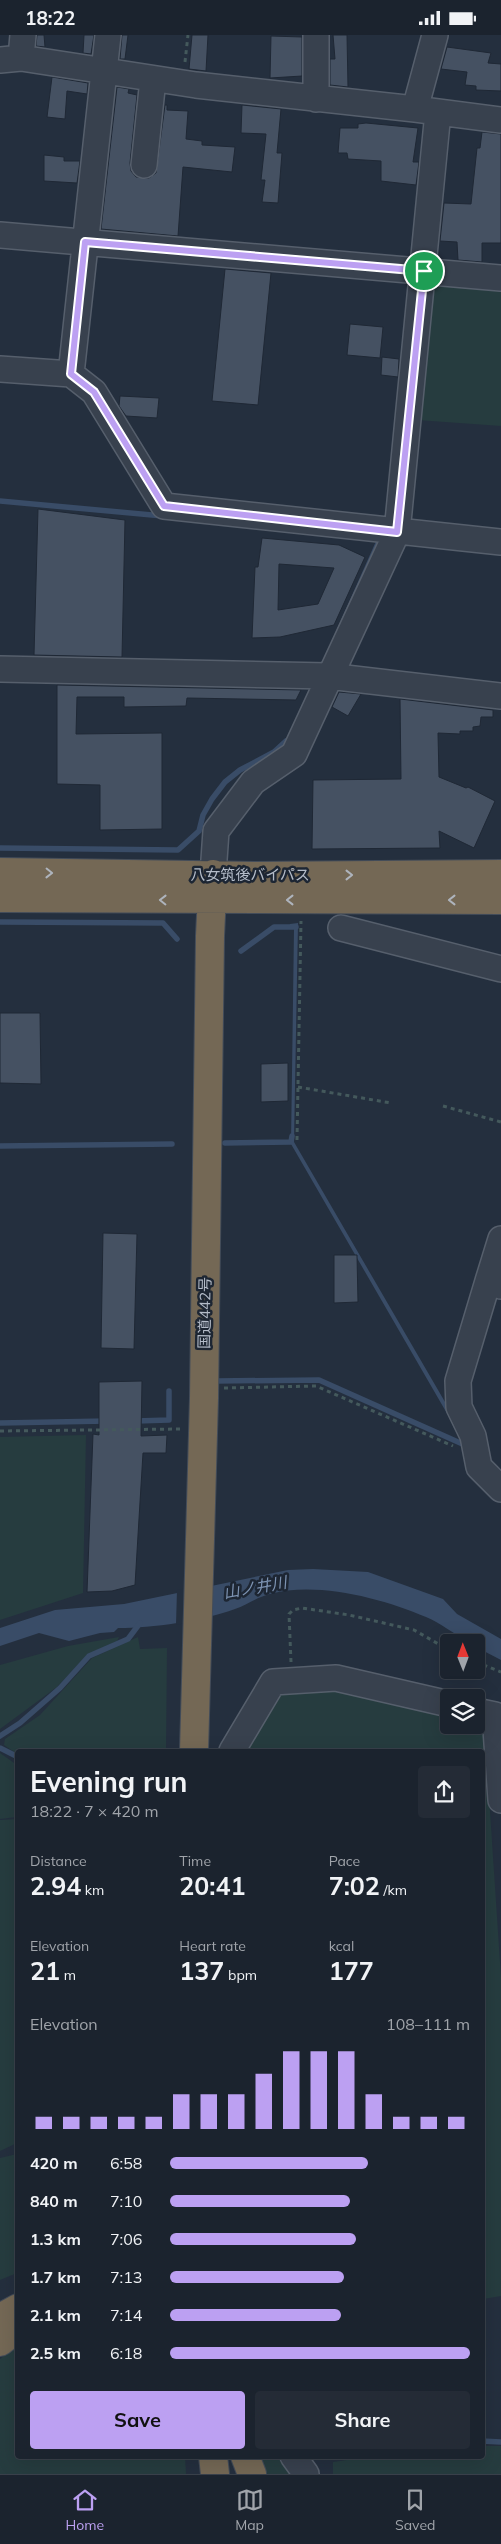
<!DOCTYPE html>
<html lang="en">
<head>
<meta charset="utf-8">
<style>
  :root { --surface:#1b232e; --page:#242b36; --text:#f1f3f6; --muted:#a0a4aa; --line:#39404a; --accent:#bca0f2 }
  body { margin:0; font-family:Mulish,"Noto Sans JP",sans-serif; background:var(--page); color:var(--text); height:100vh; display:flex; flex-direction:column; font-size:19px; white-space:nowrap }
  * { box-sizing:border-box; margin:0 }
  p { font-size:16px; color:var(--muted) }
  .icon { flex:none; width:28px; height:28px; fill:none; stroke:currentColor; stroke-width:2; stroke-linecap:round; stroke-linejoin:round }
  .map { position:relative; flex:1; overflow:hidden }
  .details { position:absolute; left:15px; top:1714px; width:470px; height:710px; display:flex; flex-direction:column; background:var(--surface); border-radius:5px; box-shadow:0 5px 20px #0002,0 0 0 1px var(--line) }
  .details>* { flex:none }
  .needle { width:32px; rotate:359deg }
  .buttons { position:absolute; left:440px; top:1599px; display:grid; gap:10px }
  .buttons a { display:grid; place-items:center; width:45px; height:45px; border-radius:5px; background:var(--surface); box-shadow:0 5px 20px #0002,0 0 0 1px var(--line); font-size:25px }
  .pin { position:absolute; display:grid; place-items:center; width:42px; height:42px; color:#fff; margin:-21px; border:2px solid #fff; border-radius:50%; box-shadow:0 1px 5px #0007 }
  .round { display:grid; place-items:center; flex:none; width:52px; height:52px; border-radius:5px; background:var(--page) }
  .headline { display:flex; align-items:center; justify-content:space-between; height:85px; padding:0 15px }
  h1 { font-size:28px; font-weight:700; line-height:38px }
  .metrics { display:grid; grid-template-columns:repeat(3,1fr); gap:8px; height:85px; padding:5px 15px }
  .metrics div { display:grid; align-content:center }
  .metrics b { font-size:25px; font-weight:700 }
  .metrics small { font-size:14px; font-weight:400 }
  .metrics p { font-size:14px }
  .chart { height:140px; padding:10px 15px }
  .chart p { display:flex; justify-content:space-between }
  .chart svg { width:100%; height:90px; margin-top:5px; stroke:var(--accent); stroke-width:6 }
  .action { display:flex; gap:10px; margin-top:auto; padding:10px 15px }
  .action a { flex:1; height:58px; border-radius:5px; background:var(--accent); color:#111; font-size:20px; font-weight:700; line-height:58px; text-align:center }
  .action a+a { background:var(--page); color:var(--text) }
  ul { padding:0 15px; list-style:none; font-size:16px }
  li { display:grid; grid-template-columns:80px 60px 1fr; align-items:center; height:38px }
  li i { height:12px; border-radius:6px; background:var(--accent) }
  .status { display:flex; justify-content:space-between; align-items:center; height:35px; padding:0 25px; background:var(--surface); direction:ltr }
  .status svg { height:14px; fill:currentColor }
  .tab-bar { display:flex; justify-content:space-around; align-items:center; height:70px; border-top:1px solid var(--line); background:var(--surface); font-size:14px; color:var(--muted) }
  .tab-bar a { display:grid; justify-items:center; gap:2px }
  .tab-bar .active { color:var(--accent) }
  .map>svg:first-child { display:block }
  .green { fill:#263c3f }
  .water { fill:#394c67 }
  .pier { fill:#242f3e }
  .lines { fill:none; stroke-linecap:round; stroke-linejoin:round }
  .stream { stroke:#394c67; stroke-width:5.5 }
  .building { fill:#455162; stroke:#1f2835; fill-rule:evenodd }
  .minor-casing { stroke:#565f6c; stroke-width:28 }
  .highway-casing { stroke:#434c59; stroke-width:30 }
  .path { stroke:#44595c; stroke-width:3; stroke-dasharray:4 4; stroke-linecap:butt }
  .minor { stroke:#38414e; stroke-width:25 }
  .highway { stroke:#746855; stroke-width:28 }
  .oneway { stroke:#aeb4bd }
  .route-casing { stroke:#fff; stroke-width:10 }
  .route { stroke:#bca0f2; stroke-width:6 }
  .labels { text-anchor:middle; stroke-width:5; stroke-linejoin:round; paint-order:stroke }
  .street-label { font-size:15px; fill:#b4bcc9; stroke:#1d2633 }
  .water-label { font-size:16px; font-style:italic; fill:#7c92b1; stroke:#1d2633 }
</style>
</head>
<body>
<div class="status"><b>18:22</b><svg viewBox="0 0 49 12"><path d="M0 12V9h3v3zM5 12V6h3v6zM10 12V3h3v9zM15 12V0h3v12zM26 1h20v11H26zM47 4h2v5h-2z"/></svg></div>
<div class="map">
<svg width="501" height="2439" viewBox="0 0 501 2439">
  <rect width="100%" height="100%" fill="#242f3e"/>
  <path class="green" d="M432,241l69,6v144l-84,-6z
    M86,1400l-3,158 -83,27v-183z
    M119,1602l-2,4 -29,13 -31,33 -57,42v-64l68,-19z
    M138,1602l2,12 27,-1 -1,103h-148l-1,3 -13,-9 1,-6 35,-24 52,-57z
    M290,1653l63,4 96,24v9h25l11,11 16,241v319l-18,3 -1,-548h-238l29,-50z
    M0,1718l17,12v52l-17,2z
    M17,1784v324l-17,8v-331z
    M17,2119v119l-17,7v-122z
    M17,2310l1,111h167l1,18h-186v-115z
    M483,2411h18v28h-168v-12l41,-6h108z
    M254,2421h22l15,18h-29z"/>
  <path class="water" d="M381,503l-58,129 -2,-2 56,-126z
    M298,888l-4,219 176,303 -3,3 -176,-304 3,-215 -5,-2 1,-3z
    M313,1534l55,3 75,27 14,15 44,25v21l-25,-13v-4l-7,-1c-14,-7 -28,-19 -43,-25 -44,-19 -110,-36 -156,-23 -13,3 -23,11 -35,15 -33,12 -82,19 -117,19l-4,4 -14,1 -31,8 -30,-8 -39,13v-18l55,-18 69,-6 164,-34z"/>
  <path class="pier" d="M211,1549l-1,33 -34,8 1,-35z"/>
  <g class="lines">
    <path class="stream" d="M0,466l163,15
      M0,813l178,2 21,-19 4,-16 9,-16 13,-17 15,-12 34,-18 12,-11
      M0,887l163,1 14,16
      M241,916l33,-24h22
      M225,1108l66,-1 1,-6
      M0,1111l172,-2
      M216,1346l103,-1 148,66
      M136,1386l33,-1v-29
      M0,1388l107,-2
      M0,1701l20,-13 40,-35 29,-32 39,-17 12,-16
      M0,1713l18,9
      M482,2406l19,1"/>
  </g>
  <path class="building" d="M37,0h7l1,12 -9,-1z
    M84,0h10l-3,19 -8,-1z
    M122,0h6l-3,24h-5z
    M192,0h16l-2,36 -17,-2z
    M333,0h14l1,52 -18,-2v-26h5z
    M271,1l31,1v39l-32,2z
    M447,12l44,6 -3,10 13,1v27l-25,-1v-4l-11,-1 2,-13 -26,-3z
    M52,42l36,6 -1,11 -20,-3 -2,28 -18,-2z
    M117,52l12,2 -1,4 9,2 -7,68 1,8 5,6 13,1 7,-5 9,-68h2v5l21,1 -2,28 16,2v4l33,2 -3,25 -49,-5 -5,69 -77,-7z
    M242,70l39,4 -4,44h5l-4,50 -16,-1 3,-22h-4l5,-46 -25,-1z
    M366,88l52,5 -5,34h6l-3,23 -35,-4v-20l-33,-2 -1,-6h-9l2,-25h18v-4z
    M482,97l19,2v109h-19v19l-24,-2 -1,-18 -17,-1 4,-38 27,1 6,-56h3z
    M44,120l20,2v4h16l-3,22 -33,-2z
    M225,234l46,4 -13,132 -46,-4z
    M350,289l33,3 -3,31 -33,-3z
    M382,322l17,2 -1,18 -17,-2z
    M120,361l39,2 -2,20 -31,-2 -7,-10z
    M38,474l87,11 -3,137 -88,-2z
    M262,503l77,7 26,12 -31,68 -54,12 -28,1 3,-71h3zM279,529l55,4 -16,36 -40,6z
    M57,650l244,5 -5,10 -109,-2 -1,8 -62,1v-10h-47l-1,37 86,-1v96l-62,1v-45l-43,-1z
    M339,657l22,2 -13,22 -16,-9z
    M400,664l93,11v7h-12l-1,9 -7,1v4h-13v3l-22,-1 1,44 27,11 2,-1 27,14 -21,47 -35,-17 1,17 -128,1 1,-69 88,-1z
    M0,978h40l1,71 -41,-1z
    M288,1028v38l-27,1v-38z
    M103,1198l34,1 -3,115 -33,-1z
    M334,1220h23l1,47 -24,1z
    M142,1346l-1,55 26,-1 -1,18h-23l-8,132 -23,6 -25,1 6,-158 6,1v-53z"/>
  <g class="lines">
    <defs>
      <path id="minor" d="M21,23l2,-23
        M0,25l21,-2 175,27 219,24 86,11
        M316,64v-64
        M415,74l20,-74
        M144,130l9,-86
        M0,200l501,43
        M0,334l71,5 23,18 70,114 337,36
        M71,339l37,-339
        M0,634l328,7 173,20
        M213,839l3,-43 37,-49 41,-28 103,-222 41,-420
        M341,893l160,41
        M501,1204l-13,42 13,5
        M488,1246l-30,100 1,26 14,29 6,31 22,22
        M476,1676l19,4 6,85
        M232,1716l41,-69 63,-4 113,26
        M293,2421l13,18"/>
      <path id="highway" d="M0,837l255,4 246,-2
        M0,863l501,2
        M194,1716l10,-353 6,-462 3,-62
        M0,2283l18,-10
        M0,2307l18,-14
        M213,2421l2,18
        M245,2421l7,18"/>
    </defs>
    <use href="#minor" class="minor-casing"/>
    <use href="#highway" class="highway-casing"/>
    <path class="path" d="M185,27l3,-27
      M298,1052l93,16
      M443,1071l58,16
      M297,1105l4,-219
      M224,1353l92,-2 137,60
      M0,1396l182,-2
      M291,1627l-2,-48 4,-4 9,-2 47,7 65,15 35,20
      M476,1627l25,10"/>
    <use href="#minor" class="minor"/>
    <use href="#highway" class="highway"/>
  </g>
  <defs><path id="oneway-chevron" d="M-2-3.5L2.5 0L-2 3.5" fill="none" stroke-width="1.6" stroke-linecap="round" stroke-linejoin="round" transform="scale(1.25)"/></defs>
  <g class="oneway">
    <use href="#oneway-chevron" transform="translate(49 838) rotate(1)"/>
    <use href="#oneway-chevron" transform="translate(349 840)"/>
    <use href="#oneway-chevron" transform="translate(163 865) rotate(-179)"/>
    <use href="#oneway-chevron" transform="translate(290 865) rotate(-180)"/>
    <use href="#oneway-chevron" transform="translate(452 865) rotate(180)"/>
  </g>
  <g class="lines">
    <defs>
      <path id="route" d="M85,207l339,29 -27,261 -233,-26 -70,-114 -23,-18z"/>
    </defs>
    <use href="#route" class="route-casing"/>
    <use href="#route" class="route"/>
  </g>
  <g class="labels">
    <g class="street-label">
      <text x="250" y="845">八女筑後バイパス</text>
      <text transform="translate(205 1278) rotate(-89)" y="5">国道442号</text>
    </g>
    <g class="water-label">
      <text transform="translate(255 1552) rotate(-10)" y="6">山ノ井川</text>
    </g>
  </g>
</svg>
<div class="buttons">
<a><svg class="needle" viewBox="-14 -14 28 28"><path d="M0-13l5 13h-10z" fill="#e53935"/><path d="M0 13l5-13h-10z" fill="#a0a4aa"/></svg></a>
<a><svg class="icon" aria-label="layers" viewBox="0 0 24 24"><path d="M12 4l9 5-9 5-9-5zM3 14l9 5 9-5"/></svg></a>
</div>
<div class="pin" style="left:424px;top:236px;background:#1e9e55"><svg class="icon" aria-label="arrive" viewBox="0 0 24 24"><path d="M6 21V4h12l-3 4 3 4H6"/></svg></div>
<section class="details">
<div class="headline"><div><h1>Evening run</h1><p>18:22 · 7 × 420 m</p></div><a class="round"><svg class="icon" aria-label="share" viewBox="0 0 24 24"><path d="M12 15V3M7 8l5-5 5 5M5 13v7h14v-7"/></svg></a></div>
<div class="metrics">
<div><p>Distance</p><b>2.94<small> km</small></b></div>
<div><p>Time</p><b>20:41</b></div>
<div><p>Pace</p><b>7:02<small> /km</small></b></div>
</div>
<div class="metrics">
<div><p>Elevation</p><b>21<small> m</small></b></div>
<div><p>Heart rate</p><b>137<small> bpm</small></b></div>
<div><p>kcal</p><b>177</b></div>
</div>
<div class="chart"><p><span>Elevation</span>108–111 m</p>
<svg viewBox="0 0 160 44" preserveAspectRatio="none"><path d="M5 44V38M15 44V38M25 44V38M35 44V38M45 44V38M55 44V27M65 44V27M75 44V27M85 44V17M95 44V6M105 44V6M115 44V6M125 44V27M135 44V38M145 44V38M155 44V38"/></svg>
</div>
<ul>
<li><b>420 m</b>6:58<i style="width:66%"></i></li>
<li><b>840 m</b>7:10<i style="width:60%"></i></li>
<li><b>1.3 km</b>7:06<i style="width:62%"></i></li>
<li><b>1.7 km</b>7:13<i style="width:58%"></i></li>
<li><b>2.1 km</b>7:14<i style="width:57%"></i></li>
<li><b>2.5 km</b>6:18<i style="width:100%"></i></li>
</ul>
<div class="action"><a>Save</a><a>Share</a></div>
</section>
</div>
<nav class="tab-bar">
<a class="active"><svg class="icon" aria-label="home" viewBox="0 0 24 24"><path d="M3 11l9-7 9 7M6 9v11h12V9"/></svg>Home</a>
<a><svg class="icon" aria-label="map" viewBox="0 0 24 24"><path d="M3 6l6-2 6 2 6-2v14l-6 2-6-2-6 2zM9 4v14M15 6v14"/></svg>Map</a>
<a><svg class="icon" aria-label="saved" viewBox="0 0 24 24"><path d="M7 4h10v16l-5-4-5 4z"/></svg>Saved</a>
</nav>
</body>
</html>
